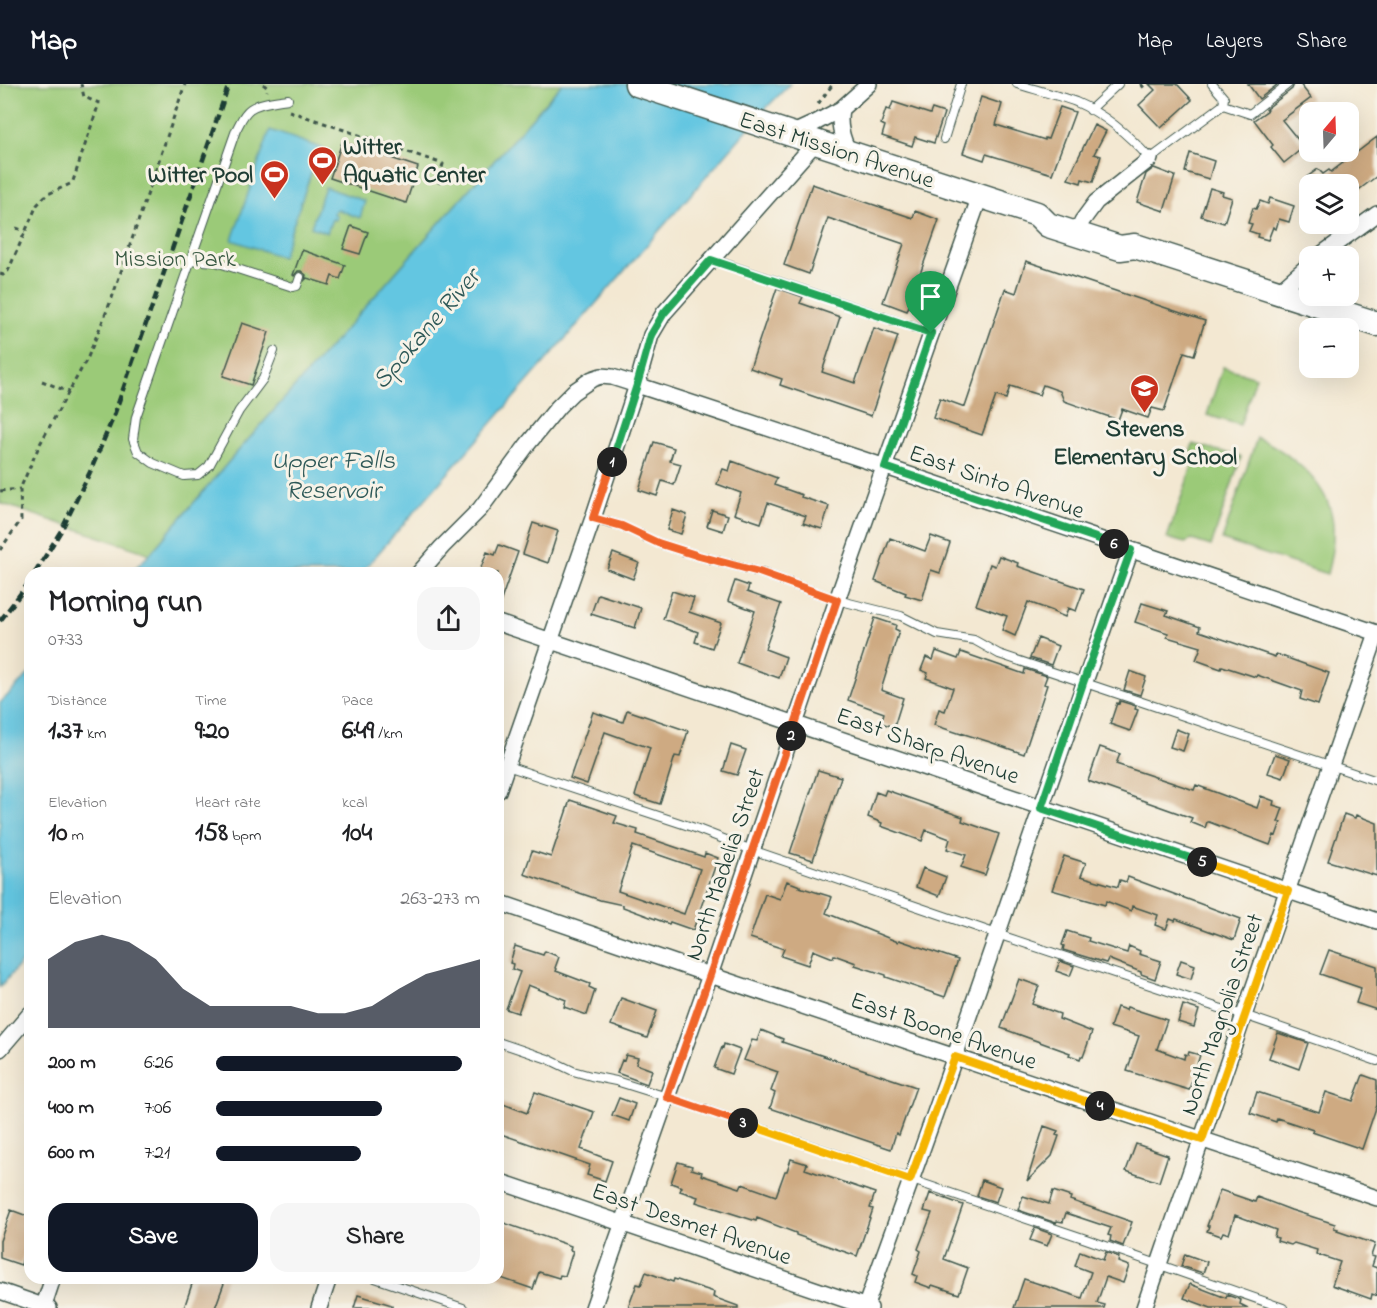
<!DOCTYPE html>
<html lang="en">
<head>
<meta charset="utf-8">
<style>
  :root { --surface:#fff; --page:#f6f6f6; --text:#202124; --muted:#757577; --accent:#111827 }
  body { margin:0; font-family:"Indie Flower",sans-serif; background:var(--page); color:var(--text); height:100vh; display:flex; flex-direction:column; font-size:22px; white-space:nowrap }
  * { box-sizing:border-box; margin:0 }
  p { font-size:20px; color:var(--muted) }
  .icon { flex:none; width:33px; height:33px; fill:none; stroke:currentColor; stroke-width:2; stroke-linecap:round; stroke-linejoin:round }
  .map { position:relative; flex:1; overflow:hidden }
  .panel { position:absolute; left:24px; top:483px; width:480px; height:717px; display:flex; flex-direction:column; background:var(--surface); border-radius:18px; box-shadow:0 6px 24px #0002 }
  .panel>* { flex:none }
  .needle { width:39px; rotate:19deg }
  .buttons { position:absolute; left:1299px; top:18px; display:grid; gap:12px }
  .buttons a { display:grid; place-items:center; width:60px; height:60px; border-radius:12px; background:var(--surface); box-shadow:0 6px 24px #0002; font-size:30px }
  .pin { position:absolute; display:grid; place-items:center; width:51px; height:51px; color:#fff; margin:-62px -26px; border-radius:50% 50% 50% 0; rotate:-45deg; box-shadow:0 0 6px #0007 }
  .pin .icon { rotate:45deg }
  .km { position:absolute; width:30px; height:30px; margin:-15px; border-radius:50%; background:#222; color:#fff; font-size:16px; line-height:30px; text-align:center }
  .round { display:grid; place-items:center; flex:none; width:63px; height:63px; border-radius:18px; background:var(--page) }
  .head { display:flex; align-items:center; justify-content:space-between; height:102px; padding:0 24px }
  h1 { font-size:33px; font-weight:800; line-height:45px }
  .figures { display:grid; grid-template-columns:repeat(3,1fr); gap:9px; height:102px; padding:6px 24px }
  .figures div { display:grid; align-content:center }
  .figures b { font-size:26px; font-weight:800 }
  .figures small { font-size:16px; font-weight:400 }
  .figures p { font-size:16px }
  .chart { height:168px; padding:12px 24px }
  .chart p { display:flex; justify-content:space-between }
  .chart svg { width:100%; height:108px; margin-top:6px; fill:var(--accent); opacity:.7 }
  .button { display:flex; gap:12px; margin-top:auto; padding:12px 24px }
  .button a { flex:1; height:69px; border-radius:18px; background:var(--accent); color:#fff; font-size:24px; font-weight:800; line-height:69px; text-align:center }
  .button a+a { background:var(--page); color:var(--text) }
  ul { padding:0 24px; list-style:none; font-size:20px }
  li { display:grid; grid-template-columns:96px 72px 1fr; align-items:center; height:45px }
  li i { height:15px; border-radius:8px; background:var(--accent) }
  header { display:flex; align-items:center; gap:36px; box-sizing:border-box; height:84px; padding:0 30px; background:var(--accent); color:#fff }
  header strong { font-size:28px }
  nav { display:flex; gap:33px; margin-inline-start:auto; font-size:21px }
  .map>svg:first-child { display:block }
  .green { fill:#9bca78; stroke:#5d8456; stroke-width:1.5 }
  .water { fill:#63c6e1; stroke:#41828a; stroke-width:1.5 }
  .building { fill:#ceaa82; fill-rule:evenodd }
  .lines { fill:none; stroke-linecap:round; stroke-linejoin:round }
  .lane-casing { stroke:#3f574c; stroke-width:10 }
  .street-casing { stroke:#3f574c; stroke-width:18 }
  .primary-casing { stroke:#3f574c; stroke-width:27 }
  .path { stroke:#3f574c; stroke-width:3; stroke-dasharray:4.5 4.5; stroke-linecap:butt }
  .lane { stroke:#fff; stroke-width:8 }
  .street { stroke:#fff; stroke-width:15 }
  .primary { stroke:#fff; stroke-width:24 }
  .rail { stroke:#1f3d34; stroke-width:4.5; stroke-dasharray:9 4.5; stroke-linecap:butt }
  .split-1-casing { stroke:#fff; stroke-width:12 }
  .split-2-casing { stroke:#fff; stroke-width:12 }
  .split-3-casing { stroke:#fff; stroke-width:12 }
  .split-4-casing { stroke:#fff; stroke-width:12 }
  .split-5-casing { stroke:#fff; stroke-width:12 }
  .split-6-casing { stroke:#fff; stroke-width:12 }
  .split-7-casing { stroke:#fff; stroke-width:12 }
  .split-1 { stroke:#22a559; stroke-width:8 }
  .split-2 { stroke:#f0652b; stroke-width:8 }
  .split-3 { stroke:#f0652b; stroke-width:8 }
  .split-4 { stroke:#f5b400; stroke-width:8 }
  .split-5 { stroke:#f5b400; stroke-width:8 }
  .split-6 { stroke:#22a559; stroke-width:8 }
  .split-7 { stroke:#22a559; stroke-width:8 }
  .labels { text-anchor:middle; stroke-width:6; stroke-linejoin:round; paint-order:stroke }
  .poi-label { font-size:24px; font-weight:bold; fill:#1f3d34; stroke:#f7f3e8; text-anchor:start }
  .street-label { font-size:24px; fill:#1f3d34; stroke:#f7f3e8 }
  .park-label { font-size:24px; fill:#385942; stroke:#f7f3e8 }
  .water-label { font-size:26px; font-style:italic; fill:#2d5857; stroke:#f7f3e8 }
</style>
</head>
<body>
<header>
<strong>Map</strong>
<nav><a>Map</a><a>Layers</a><a>Share</a></nav>
</header>
<div class="map">
<svg width="1377" height="1224" viewBox="0 0 1377 1224">
  <rect width="100%" height="100%" fill="#f7f3e8"/>
  <filter id="ink" filterUnits="userSpaceOnUse"><feTurbulence type="fractalNoise" baseFrequency=".0167" numOctaves="2"/><feDisplacementMap in="SourceGraphic" scale="12" xChannelSelector="R" yChannelSelector="G"/><feConvolveMatrix kernelMatrix="1 2 1 2 8 2 1 2 1" color-interpolation-filters="sRGB"/></filter>
  <filter id="wash" filterUnits="userSpaceOnUse"><feTurbulence type="fractalNoise" baseFrequency=".008" numOctaves="4" result="noise"/><feDisplacementMap in="SourceGraphic" scale="24" xChannelSelector="R" yChannelSelector="G"/><feGaussianBlur stdDeviation="1.35" result="paint"/><feColorMatrix in="noise" values="0 0 0 0 0 0 0 0 0 0 0 0 0 0 0 0 0 1.4 0 .05"/><feComposite in="paint" operator="in"/></filter>
  <g filter="url(#wash)">
    <rect width="100%" height="100%" fill="#f3e8d2"/>
    <path class="green" d="M0,0h562l-330,374 -82,96 -150,-51z
      M1223,283l33,10 -16,48 -33,-10z
      M1257,354c15,5 26,13 39,24 39,33 44,63 31,112l-105,-34z
      M1193,360l48,13 -30,89 -19,-6 -7,3 -18,-5 27,-77 -6,-2z"/>
    <path class="water" d="M562,0h228l-22,22 -407,467h-231l20,-19 82,-96z
      M270,46l54,19 -3,8 -4,-1 -35,101 -50,-17z
      M325,103l40,14 -5,17 -24,-9 -2,5 3,2 -1,4 -4,-1 -5,14 -16,-6z
      M30,589v280l-30,34v-284z"/>
    <g id="blocks">
      <path class="building" d="M1149,0h28l15,16 -31,28 -22,-23 16,-15z
        M1248,0h30l-19,15z
        M1294,0h6l11,14 -29,22 22,27 -20,16 -13,-16 2,-2 -19,-25 14,-10 -2,-1 26,-20z
        M981,13l21,7 -6,21 49,15v-2l3,1 12,-32 15,5 -23,62 -66,-20 -2,6 -21,-7z
        M893,18l37,12 2,-5 12,4 -10,30 -19,-6 -3,9 -30,-10 3,-10 -4,-2 5,-15 4,1z
        M1094,41l12,6 -12,23 7,2 -8,26 -11,-3 -1,4 -13,-4z
        M1377,53v39l-29,22v-14h-39l3,-1 -5,-6 11,-8 5,5 6,-4 2,2z
        M342,58l76,25 -12,36 -76,-25z
        M1190,69l24,8 -5,18 -24,-7z
        M1154,84l21,8 -11,35 -27,-9 9,-28z
        M812,100l101,34 2,-7 24,9 -32,91 -24,-9 21,-58 -76,-26 -19,56 -25,-9z
        M1210,104l13,4 -1,3 10,3 -8,25 -23,-7z
        M1270,114l24,8 -5,16 -10,-3 -3,10 -3,-2 -5,13 -11,-3 1,-3 -9,-3 3,-7 -4,-1 5,-15 3,1 4,-8 8,3z
        M351,142l17,6 -8,22 -17,-5z
        M302,166l43,15 -5,14 -8,-3 -3,9 -22,-7 -2,2 1,-5 -5,-4h-3l-4,5 -1,-1z
        M1026,177l179,60 -11,34 -10,-3 -20,59 -12,-3 -4,10 -26,-9 -4,11 -54,-19 -4,-10 -17,-6 -4,10 -29,-9 -4,13 -10,-3 -14,39 -49,-17 7,-20 25,9 40,-118 11,4z
        M777,204l26,9 -3,6 40,14 -18,55 33,11 19,-55 24,8 -27,80 -91,-31 2,-6 -32,-11z
        M242,239l27,9 -18,53 -28,-9z
        M654,358l20,6 -4,13 11,3 -7,21 -12,-4 -5,15 -18,-6z
        M732,377l45,17 -3,7 28,10 -1,2 28,9 -7,23 -19,-6 3,-7 -38,-13 -7,20 -27,-9 7,-21 -24,-9 6,-15 6,2z
        M673,426l14,5 -6,19 -14,-4z
        M712,426l16,5 -5,16 -16,-5z
        M533,439l25,8 -10,32 -25,-9z
        M931,452l19,7 -10,30 -9,-3 -9,30 -17,-5 1,-2 -31,-12 15,-43 35,13z
        M499,461l19,7 -18,51h-2v-30h-19l8,-21 8,3z
        M613,469l26,10 -6,16 -26,-10z
        M999,472l19,7 -1,3 67,23 -8,22 -8,-3 -3,9 -12,-5v-1l-25,-9 -13,34 -13,-6 5,-14 -31,-11 14,-41 5,2z
        M735,497l14,5 -2,6 34,12 -16,45 21,8 -7,21 -42,-15 18,-52 -27,-10z
        M672,507l22,7 -5,14 32,11 -9,25 -17,-6 3,-10 -35,-13z
        M598,510l43,14 -6,20 -44,-14z
        M1142,519l26,8 -2,4 34,12 -1,4 76,26 1,-3 53,19 -11,32 -18,-6 2,-8 -45,-16 -1,2 -34,-11 -1,3 -25,-9 5,-13 -34,-10 1,-4 -33,-11z
        M875,534l21,7 -1,4 4,2 -18,59 22,8 -9,29 -13,-4 3,-10 -36,-13z
        M1038,554l20,8 -7,19 -21,-7z
        M936,567l22,8 3,-7 63,22 1,-5 22,7 -3,8 3,1 -23,69 -34,-12 -29,-9v1l-27,-9 5,-16 6,2 8,-23 -27,-10 2,-5 -7,-3 5,-13 7,3z
        M1130,587l16,6 -6,18 -16,-5z
        M1120,617l16,5 -1,3 3,1 -8,21 -20,-7 7,-21 2,1z
        M627,626l61,21 -8,26 -5,-1 -15,48 -25,-8 15,-48 -45,-16 -18,52 -17,-6 23,-66 30,10z
        M1176,645l13,5 -6,17 -13,-4z
        M731,661l15,5 -9,25 -14,-4z
        M1100,663l20,7 -4,10 78,26 2,-5 61,23 4,-12 13,5 -1,4 10,3 -5,14h3l-5,14 -2,-1 -4,10 -61,-23h-2l-2,6 -15,-6 2,-4 -104,-37z
        M1275,670l15,5 -7,19 -15,-5z
        M818,686l23,7 -28,83 -23,-7z
        M886,706l77,27 -1,4 37,13 -14,41 -24,-8 5,-12 -19,-6 3,-10 -24,-9 -4,11 -41,-15 1,-3 -14,-6 8,-25 8,3z
        M570,716l47,16 -3,7 24,7 -1,4 67,23 1,-4 13,5 -25,72 -23,-8 -1,2 -46,-17v-2l-23,-5 -76,-26 8,-23 19,6zM633,762l67,23 -16,45 -66,-23z
        M1344,730l11,4 1,-3 21,8v53l-49,-15z
        M1064,772l22,7 -5,13 37,11 2,-7 6,2 2,-5 113,42 -7,21 -58,-21 -1,2 -5,-2 -4,10 -11,-4 3,-10 -26,-9 -1,5 -25,-10 -1,4 -53,-15z
        M923,784l23,9 -7,19 -23,-9z
        M787,797l13,5 -1,1 33,10 -6,16 72,29 1,-2 59,20 -13,37 -59,-20v-2l-31,-10 1,-2 -22,-8 -1,3 -20,-8 -5,15 -27,-9 3,-7 -34,-11 15,-44 15,5z
        M1067,847l22,7 -1,3 39,12 2,-7 11,5 -1,3 22,7 -6,18 -14,-5v-2l-33,-13 -2,4 -43,-13 1,-4 -2,-1z
        M515,862l28,9 2,-4 14,6 -4,11 2,1 -1,2 34,13 -1,3 6,3 -8,25 -23,-8 2,-7 -38,-15 -10,28 -12,-4 14,-37 -8,-3 1,-5 -3,-1z
        M1329,866l48,16v44l-21,-7 5,-15 -41,-14z
        M1181,876l14,5 -4,14 -15,-5z
        M1060,877l14,5 -4,10 -14,-5z
        M1019,895l20,7 -7,18 28,10 -1,5 33,13 -9,25 -2,-1 -1,3 -11,-4 1,-2 -69,-25z
        M621,914l36,13 -10,27 -36,-13z
        M1183,921l16,5 -5,17 -16,-5z
        M1117,923l9,3 1,-3 40,13 -10,29 27,10 1,-5 3,1 1,-3 11,3 -11,35 -62,-19 12,-35 -29,-9z
        M761,946l22,9 -1,3 134,45 -17,48 -3,-2 -5,16 -121,-41 5,-15 -4,-2 7,-19 -34,-12 8,-20 5,1z
        M1278,949l30,10 -9,26 -30,-11z
        M724,960l16,6 -9,24 -17,-6 8,-21 1,1z
        M626,971l12,3 -2,6 16,6 -5,14 -30,-11 5,-13 2,1z
        M1363,991l14,5v25l-15,44 -50,-17 1,-2 -36,-12 -1,4 -26,-9 7,-21 62,20 7,-20 27,9z
        M535,1008l59,20 -13,37 31,12 -7,20 -18,-6 3,-10 -92,-32v-31l29,11z
        M619,1014l16,6 -6,17 -17,-6z
        M1044,1042l14,5 -2,4 3,1 -7,20 -25,25z
        M1136,1060l32,11 -9,27 -33,-11z
        M791,1075l16,5 -2,5 70,24 -5,15 3,1 -16,47 -61,-21v-2l-39,-15 -1,3 -60,-19 2,-5 -18,-6 2,-4 -11,-4 7,-21 14,4 -1,3 11,3 -1,3 39,13 2,-4 34,12 9,-25h2z
        M982,1096l19,7 -5,15 -19,-6z
        M1220,1106l35,12 2,-5 34,13 44,14 -1,4 4,1 -1,2 38,13 -4,12 4,1 -3,9 5,2v28l-5,-2 -1,5 -39,-14 8,-23 -24,-8 1,-4 -23,-7 -3,2 -14,-4 1,-3 -4,-1 2,-7 -41,-15 -6,19 -6,-2 -2,4 -14,-5 2,-5h-2z
        M1053,1107l18,6 -1,3 62,22 -9,24 -13,-5 1,-5 -3,-1 3,-7 -45,-15 -3,9 -6,-1 -1,2 -38,-13 5,-14 26,8z
        M930,1109l33,12 -19,54 24,9 -9,26 -27,-9 -1,3 -16,-6 2,-6 -4,-2 8,-23 -3,-2 14,-36 -8,-2z
        M11,1126l19,7v15l-9,33 -21,-7v-17z
        M498,1137l73,25 -1,4 3,1 -8,25 -5,-1 -1,3 -20,-6 -6,17 -35,-12z
        M1035,1144l17,6 -5,12 -17,-6z
        M1080,1167l23,9 3,-8 13,5 -1,5 11,4 -6,17 -17,-6 -9,26 8,2 -1,3h-90l10,-29 58,19 9,-26 -16,-6z
        M1185,1170l22,8 -4,11 -22,-7z
        M646,1188l27,10 1,-3 40,13 -1,5 25,9v2h-110l9,-24 4,1z
        M194,1194h32l-11,30h-31z
        M1190,1200l36,14 1,-3 14,5 -1,4 8,4h-37l-27,-10z
        M358,1211l34,10v3h-38z"/>
    </g>
  </g>
  <g filter="url(#ink)">
    <use href="#blocks" fill-opacity="0" stroke="#3f574c" stroke-width="1.5"/>
    <g class="lines">
      <defs>
        <path id="lane" d="M1017,0c20,6 40,11 59,18 28,12 54,34 74,57l73,-54 1,-7 -12,-14
          M1223,21l27,9 38,-30
          M1090,26l28,-26
          M944,55l17,-55
          M711,175l220,74
          M191,176l25,2 77,25 4,-1 3,-9
          M274,267l-11,28 -24,32 -30,55 -11,9 -14,1 -31,-13 -15,-11 -5,-13 3,-22 100,-287c4,-7 7,-16 14,-21 10,-7 26,-8 38,-10
          M593,434l29,8 36,17 41,13 60,16 78,28 64,16 36,18 37,6 25,14 378,127
          M498,679l197,65 57,22 245,84 222,74 25,7 133,46
          M498,958l50,17 25,12 18,5 25,5 51,16 416,141 200,70
          M375,1194l88,30"/>
        <path id="street" d="M841,25c-3,16 1,29 8,44
          M791,50l24,-11 26,-14 28,-25
          M1082,137l14,-19 54,-43
          M1319,172l58,-42
          M1278,208l32,-28
          M419,489l23,-26 38,-38 47,-64 31,-38 15,-15 19,-13 9,-3 11,1 25,8 14,-50 13,-22 152,-171
          M498,539l879,298
          M498,707l95,-273 44,-133 261,86 479,162 -133,382 -100,293
          M498,818l212,73 667,223
          M0,965l30,-35
          M498,1097l372,127
          M0,1207l49,17
          M43,1224l10,-30
          M319,1224l10,-30
          M593,1224l117,-333 127,-375 143,-404
          M865,1224c30,-84 61,-168 90,-252 59,-169 116,-338 176,-506"/>
        <path id="primary" d="M637,0l400,130 11,11 72,23 15,-2 242,78"/>
      </defs>
      <use href="#lane" class="lane-casing"/>
      <use href="#street" class="street-casing"/>
      <use href="#primary" class="primary-casing"/>
      <path class="path" d="M263,0l5,4 -1,3
        M1141,0l3,4
        M818,20l15,-20
        M289,27l154,53 -4,14 2,2 -4,5
        M16,144l9,3
        M0,190l3,1 5,-4 29,-66 9,-10 24,-11 3,-3 26,-78 -15,-6 -3,-13
        M42,297l27,11
        M0,407l20,-2
        M0,466l21,-30 -1,-31 20,-45 48,-87 24,-59 73,-214"/>
      <use href="#lane" class="lane"/>
      <use href="#street" class="street"/>
      <use href="#primary" class="primary"/>
      <path class="rail" d="M35,489l27,-44 28,-57 23,-54 54,-154 62,-180
        M0,537l30,-40"/>
    </g>
  </g>
  <g class="lines" filter="url(#ink)">
    <defs>
      <path id="split-1" d="M612,378l25,-77 14,-50 13,-22 47,-53 220,73"/>
      <path id="split-2" d="M612,378l-19,56 29,8 36,17 41,13 60,16 78,28 -46,136"/>
      <path id="split-3" d="M743,1039l-76,-26 43,-122 81,-239"/>
      <path id="split-4" d="M743,1039l167,57 45,-123 145,49"/>
      <path id="split-5" d="M1100,1022l102,34 86,-249 -86,-29"/>
      <path id="split-6" d="M1114,460l17,6 -48,133 -42,125 161,54"/>
      <path id="split-7" d="M931,249l-46,134 229,77"/>
    </defs>
    <use href="#split-1" class="split-1-casing"/>
    <use href="#split-2" class="split-2-casing"/>
    <use href="#split-3" class="split-3-casing"/>
    <use href="#split-4" class="split-4-casing"/>
    <use href="#split-5" class="split-5-casing"/>
    <use href="#split-6" class="split-6-casing"/>
    <use href="#split-7" class="split-7-casing"/>
    <use href="#split-1" class="split-1"/>
    <use href="#split-2" class="split-2"/>
    <use href="#split-3" class="split-3"/>
    <use href="#split-4" class="split-4"/>
    <use href="#split-5" class="split-5"/>
    <use href="#split-6" class="split-6"/>
    <use href="#split-7" class="split-7"/>
  </g>
  <defs>
    <symbol id="stadium-pin" viewBox="-11 -11 22 30"><path d="M0 17L-7.5 6A9.5 9.5 0 1 1 7.5 6Z" fill="#c8321e" stroke="#f7f3e8"/><path d="M0-5a6.5 5 0 1 0 0 10a6.5 5 0 1 0 0-10ZM-3.5-1.8h7v3.6h-7Z" fill="#fff"/></symbol>
    <symbol id="school-pin" viewBox="-11 -11 22 30"><path d="M0 17L-7.5 6A9.5 9.5 0 1 1 7.5 6Z" fill="#c8321e" stroke="#f7f3e8"/><path d="M0-5L7-2L0 1L-7-2ZM-4 1L0 2.5L4 1V4Q0 6-4 4Z" fill="#fff"/></symbol>
  </defs>
  <g fill-rule="evenodd">
    <use href="#stadium-pin" x="306" y="60" width="33" height="45"/>
    <use href="#stadium-pin" x="258" y="74" width="33" height="45"/>
    <use href="#school-pin" x="1128" y="288" width="33" height="45"/>
  </g>
  <g class="labels">
    <g class="poi-label">
      <text x="343" y="70">Witter<tspan x="343" dy="28">Aquatic Center</tspan></text>
      <text x="253" y="98" text-anchor="end">Witter Pool</text>
      <text x="1145" y="352" text-anchor="middle">Stevens<tspan x="1145" dy="28">Elementary School</tspan></text>
    </g>
    <g class="street-label">
      <text transform="translate(837 65) rotate(18)" y="8">East Mission Avenue</text>
      <text transform="translate(997 397) rotate(19)" y="8">East Sinto Avenue</text>
      <text transform="translate(928 661) rotate(19)" y="8">East Sharp Avenue</text>
      <text transform="translate(724 780) rotate(-71)" y="8">North Madelia Street</text>
      <text transform="translate(1221 930) rotate(-71)" y="8">North Magnolia Street</text>
      <text transform="translate(944 946) rotate(19)" y="8">East Boone Avenue</text>
      <text transform="translate(692 1139) rotate(19)" y="8">East Desmet Avenue</text>
    </g>
    <g class="park-label">
      <text x="175" y="182">Mission Park</text>
    </g>
    <g class="water-label">
      <text transform="translate(425 244) rotate(-49)" y="9">Spokane River</text>
      <text x="333" y="384">Upper Falls<tspan x="333" dy="30">Reservoir</tspan></text>
    </g>
  </g>
</svg>
<div class="buttons">
<a><svg class="needle" viewBox="-14 -14 28 28"><path d="M0-13l5 13h-10z" fill="#e53935"/><path d="M0 13l5-13h-10z" fill="#757577"/></svg></a>
<a><svg class="icon" aria-label="layers" viewBox="0 0 24 24"><path d="M12 4l9 5-9 5-9-5zM3 14l9 5 9-5"/></svg></a>
<a>+</a>
<a>−</a>
</div>
<div class="pin" style="left:931px;top:249px;background:#1e9e55"><svg class="icon" aria-label="arrive" viewBox="0 0 24 24"><path d="M6 21V4h12l-3 4 3 4H6"/></svg></div>
<b class="km" style="left:612px;top:378px">1</b>
<b class="km" style="left:791px;top:652px">2</b>
<b class="km" style="left:743px;top:1039px">3</b>
<b class="km" style="left:1100px;top:1022px">4</b>
<b class="km" style="left:1202px;top:778px">5</b>
<b class="km" style="left:1114px;top:460px">6</b>
<section class="panel">
<div class="head"><div><h1>Morning run</h1><p>07:33</p></div><a class="round"><svg class="icon" aria-label="share" viewBox="0 0 24 24"><path d="M12 15V3M7 8l5-5 5 5M5 13v7h14v-7"/></svg></a></div>
<div class="figures">
<div><p>Distance</p><b>1.37<small> km</small></b></div>
<div><p>Time</p><b>9:20</b></div>
<div><p>Pace</p><b>6:49<small> /km</small></b></div>
</div>
<div class="figures">
<div><p>Elevation</p><b>10<small> m</small></b></div>
<div><p>Heart rate</p><b>158<small> bpm</small></b></div>
<div><p>kcal</p><b>104</b></div>
</div>
<div class="chart"><p><span>Elevation</span>263–273 m</p>
<svg viewBox="0 0 160 44" preserveAspectRatio="none"><path d="M0 44V16L10 9L20 6L30 9L40 16L50 28L60 35L70 35L80 35L90 35L100 38L110 38L120 35L130 28L140 22L150 19L160 16V44z"/></svg>
</div>
<ul>
<li><b>200 m</b>6:26<i style="width:93%"></i></li>
<li><b>400 m</b>7:06<i style="width:63%"></i></li>
<li><b>600 m</b>7:21<i style="width:55%"></i></li>
</ul>
<div class="button"><a>Save</a><a>Share</a></div>
</section>
</div>
</body>
</html>
